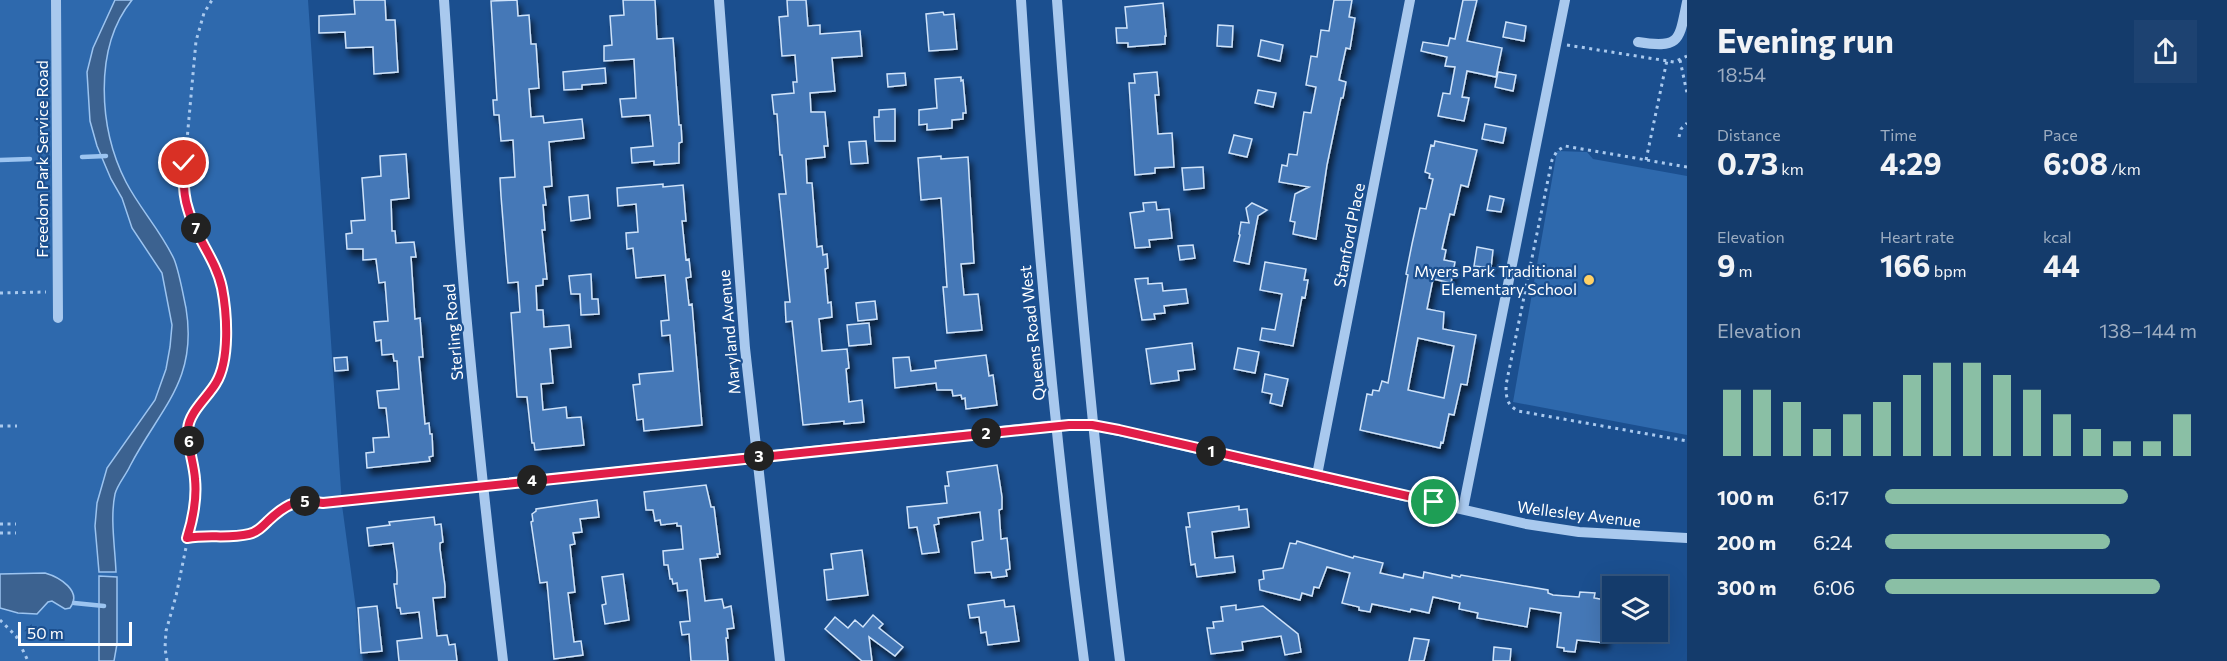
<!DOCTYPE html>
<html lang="en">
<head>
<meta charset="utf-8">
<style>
  :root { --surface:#143b6b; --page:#1d4271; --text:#f1f3f6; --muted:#9dadc1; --line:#33557e; --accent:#8abfa5 }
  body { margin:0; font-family:Commissioner,sans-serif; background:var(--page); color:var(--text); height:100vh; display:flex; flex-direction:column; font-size:22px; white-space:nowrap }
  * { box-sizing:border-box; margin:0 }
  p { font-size:20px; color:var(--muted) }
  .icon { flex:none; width:33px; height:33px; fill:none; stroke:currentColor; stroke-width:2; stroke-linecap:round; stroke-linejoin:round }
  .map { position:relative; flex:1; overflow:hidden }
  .details { display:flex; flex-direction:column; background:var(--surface); width:540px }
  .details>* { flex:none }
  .controls { position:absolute; left:1602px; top:576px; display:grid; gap:12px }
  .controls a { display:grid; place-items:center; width:66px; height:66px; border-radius:0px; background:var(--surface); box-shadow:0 6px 24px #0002,0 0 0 2px var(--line); font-size:30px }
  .scale { position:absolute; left:18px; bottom:15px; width:114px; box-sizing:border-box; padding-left:6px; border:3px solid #fff; border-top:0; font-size:16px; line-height:21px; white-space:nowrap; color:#fff; -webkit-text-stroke:4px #1b4f8f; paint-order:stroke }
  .pin { position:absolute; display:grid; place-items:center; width:51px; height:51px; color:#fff; margin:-26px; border:3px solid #fff; border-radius:50%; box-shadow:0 2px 6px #0007 }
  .km { position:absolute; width:30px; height:30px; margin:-15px; border-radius:50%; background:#222; color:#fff; font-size:16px; line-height:30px; text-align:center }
  .round { display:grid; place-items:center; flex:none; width:63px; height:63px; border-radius:0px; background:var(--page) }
  .summary { display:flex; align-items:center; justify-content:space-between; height:102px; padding:0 30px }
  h1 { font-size:33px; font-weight:700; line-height:45px }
  .metrics { display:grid; grid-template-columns:repeat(3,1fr); gap:9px; height:102px; padding:6px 30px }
  .metrics div { display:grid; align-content:center }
  .metrics b { font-size:30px; font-weight:700 }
  .metrics small { font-size:16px; font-weight:400 }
  .metrics p { font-size:16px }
  .chart { height:168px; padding:12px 30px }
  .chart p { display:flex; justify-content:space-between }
  .chart svg { width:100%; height:108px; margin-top:6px; stroke:var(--accent); stroke-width:6 }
  ul { padding:0 30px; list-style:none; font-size:20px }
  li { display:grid; grid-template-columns:96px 72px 1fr; align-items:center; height:45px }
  li i { height:15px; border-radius:8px; background:var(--accent) }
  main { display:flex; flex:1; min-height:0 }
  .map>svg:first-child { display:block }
  .green { fill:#2e69ad }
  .water { fill:#3c6290; stroke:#9cc4f0; stroke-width:1.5 }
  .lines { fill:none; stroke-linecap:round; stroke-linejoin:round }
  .stream { stroke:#9cc4f0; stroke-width:4.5 }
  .building { fill:#4478b7; stroke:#cfe3fa; stroke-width:1.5; fill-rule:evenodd; filter:url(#shadow) }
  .path { stroke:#a9c9ee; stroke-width:3; stroke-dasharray:3 4.5; stroke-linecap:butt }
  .minor { stroke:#a9c9ee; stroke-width:10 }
  .route-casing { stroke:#fff; stroke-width:12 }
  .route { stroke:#e11d48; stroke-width:8 }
  .poi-dot { fill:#ffd166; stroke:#1b4f8f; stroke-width:2 }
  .labels { text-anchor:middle; stroke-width:4.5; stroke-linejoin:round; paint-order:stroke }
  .street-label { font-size:16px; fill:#fff; stroke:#1b4f8f }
  .poi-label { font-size:16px; fill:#fff; stroke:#1b4f8f; text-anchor:end }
</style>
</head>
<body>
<main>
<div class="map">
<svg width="1687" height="661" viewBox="0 0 1687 661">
  <defs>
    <filter id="shadow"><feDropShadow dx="3.5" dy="6" stdDeviation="3" flood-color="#0009"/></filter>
  </defs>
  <rect width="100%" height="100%" fill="#1b4f8f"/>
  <path class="green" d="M0,0h308l34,505 21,156h-363z
    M1557,151l30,1 6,7 94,17v259l-174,-33z"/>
  <path class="water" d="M115,0h17c-39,48 -33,129 -6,182 14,27 35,49 48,77 5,12 9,35 12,49 12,73 -26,100 -56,158 -4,9 -13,19 -15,28 -5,24 0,53 1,78h-17l-4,-46 2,-23 10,-35 48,-68 11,-31 4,-22 2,-22 -10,-52 -30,-45 -10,-30 -11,-19 -14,-33 -7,-25 -3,-49 6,-24z
    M45,573c14,4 38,18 25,35l-5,1 -13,-8 -4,1 -11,12 -19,-1 -18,-5v-34z
    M99,576l18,1v67l-3,17h-15z"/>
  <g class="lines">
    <path class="stream" d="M82,157l24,-1
      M0,160l30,-1
      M74,603l30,3"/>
  </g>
  <path class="building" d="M354,0h31l1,20h9l3,52 -24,2 -1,-27 -27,1 -1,-16 -26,1v-17l36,-2z
    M517,0l1,16 11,-1 2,29h5l3,44 -10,1 2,28 12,-1 1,7 38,-4 2,19 -35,4 3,44 -8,1 2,18h-3l2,25h-3l5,49h-4v6l-7,1 1,24h6l1,17 25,-2 2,22 -21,2 3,34 -12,1 2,26 23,-3 1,11 14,-1 3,28 -49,5 -1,-7h-2l-5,-46h-10l-6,-84 9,-1 -2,-30 -10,1 -7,-87 -1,-18 15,-1 -2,-37 -12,1 -2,-26h-5l-1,-15h4l-6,-99z
    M623,0h32l2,39 16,-1 6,87h2l1,17 -3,1v20l-25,2v-4l-22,2 -1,-15 22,-2 -3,-31 -28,2 -2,-18 16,-1 -2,-39 -30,2v-15l8,-1 -2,-29 14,-1z
    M787,0h19l2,26 12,-1v9l40,-3 2,25 -30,2 3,33 -25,2 1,19h14l3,34h-4l1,11 -19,2 1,24h5l5,64 5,-1 1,9 4,-1 1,14 -3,1 3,34 3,-1 1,15 -13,2 3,32 25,-2 2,19 -3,1 3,33 13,-2 2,22 -20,2v-3l-41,4 -11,-104 -6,1 -1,-20h5l-11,-108h7l-4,-39h-2l-3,-41h-3l-2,-19 22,-2 -1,-11h4l-2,-27 -13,1 -3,-39 9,-1z
    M1334,0h18l-3,17 6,1 -5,31 -4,-1 -7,32 7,2 -3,16h-2l-14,67 -11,74 -23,-5 2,-12 -5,-1 5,-27 14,-7 -30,-5 3,-17 5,1 2,-12 8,1 7,-43 7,1 5,-26 -10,-2 5,-29 6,1 4,-27 8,1z
    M1463,0h14l-10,41 35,7 -6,29 -29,-6 -5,26 7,1 -5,23 -26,-5 5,-23 7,1 5,-27 -10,-1 2,-9 -26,-6 2,-9 25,4 2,-8 5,1z
    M1163,3l3,33h-1v8l-37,3v-4h-11l-1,-15h11l-2,-21z
    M943,12l1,3 10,-1 3,35 -28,2 -3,-37z
    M1506,22l20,4 -2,15 -21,-4z
    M1218,25l15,1 -1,21 -15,-1z
    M1261,40l22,5 -3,16 -22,-5z
    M605,68l1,15 -24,2v4l-18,1 -1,-18z
    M1157,72l2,23h-4l3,39 14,-1 2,34 -19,1v5l-20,2 -6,-92h6l-1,-9z
    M1498,72l18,3 -3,16 -18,-4z
    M905,73l1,12 -18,2 -1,-13z
    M961,77v4l2,-1 3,33h-3v6l-11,1v8l-25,2v-6l-8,1v-15l18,-2 -2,-29z
    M1258,90l18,3 -3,14 -18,-4z
    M895,109v32h-20l-1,-24h5v-7z
    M1485,124l21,4 -3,15 -21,-4z
    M1234,135l18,4 -5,18 -18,-4z
    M866,141l2,22 -17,1 -2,-22z
    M1435,141l42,9 -9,37 -7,-2 -7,30 -4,-1 -8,35 4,1 -2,10 11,2 -4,21 -18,-4 -6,30 17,3 -1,17 33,6 -9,50 -6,-1 -7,31 -5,-1 -6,29 -2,-1 -1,6 -80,-18 7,-36 5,1 1,-5 6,1 3,-10 6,2 20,-108 -2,-1 6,-30 8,-36 6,1 7,-30 -4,-1 1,-4 -5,-2 6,-27 3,1zM1418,338l36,8 -10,52 -36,-8z
    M406,154l3,44 -18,2 1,31h3l1,12 18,-1 2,15h-5l4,62 5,-1 3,39h-4l6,67 4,-1 1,11h2l1,22 -4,1 1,4 -63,7 -1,-15 8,-1 -1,-14 16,-1 -3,-29h-7l-2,-17 22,-2 -2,-28h-3l-1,-7 -11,1 -1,-15 -5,1 -2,-19 14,-1 -3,-39 -6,1 -3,-24 -13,1v-11h-16l-1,-15 6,-1 -1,-12 14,-1 -3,-42 19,-2 -1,-20z
    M941,156v3l27,-2 6,106 -13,1 3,31 14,-1 4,36 -35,3 -4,-46h4l-6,-89 -20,2 -3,-42z
    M1203,167l1,21 -20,2 -2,-22z
    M663,184v3l20,-2 3,36h-4l4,39 3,-1 2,18 -5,1 3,27 3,-1 10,121 -58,6 -1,-12 -6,1 -4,-35 7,-1 -1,-10 34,-3 -3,-36 -8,1 -1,-15 8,-1 -4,-45 -29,3 -3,-30 -6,1 -1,-16 12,-1 -2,-28 -18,2 -1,-18z
    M588,195l2,23 -19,3 -2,-24z
    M1490,196l14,3 -3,13 -14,-2z
    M1156,202l1,8 12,-1 3,29 -23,2 1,7 -15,1 -5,-35 14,-2 -1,-8z
    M1252,203l15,7 -9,6 -9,48 -15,-3 6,-26 -1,-1 2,-12 8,1 -3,-15z
    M1193,245l2,13 -15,2 -2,-14z
    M1477,247l16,3 -2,18 -17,-2z
    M1265,262l41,7 -2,11h4l-3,18 -3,-1 -9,49 -33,-6 2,-12 13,2 7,-36 -22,-4z
    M591,274l1,25h6l1,15 -18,1 -1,-21h-9l-2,-18z
    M1148,278v6l14,-1 1,8 23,-2 2,14 -24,3 1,7 -11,1 1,5 -13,1 -7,-41z
    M875,301l2,18 -19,2 -2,-18z
    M869,323l2,21 -22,2 -2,-21z
    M1192,343l3,26 -17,2 1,9 -28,4 -5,-35z
    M1238,348l21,4 -4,21 -21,-4z
    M986,355l3,21 4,-1 4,30 -31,4 -1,-11 -3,1 -1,-4 -8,1 -1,-6h-15l-1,-7 -41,5 -2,-30 16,-1 2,14 25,-3 -1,-7z
    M347,357l1,13 -13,1 -1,-13z
    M1265,374l23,5 -6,27 -12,-3 2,-9 -10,-2z
    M997,465l5,32v12l-3,1 2,29 6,-1 2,19 1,12 -4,1 1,6 -15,2 -1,-6 -16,1 -3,-31 11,-2 -3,-28 -42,6 1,6 -5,1 5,27 -17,2 -5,-27 -8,1 -2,-21 40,-4 -2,-17h4l-2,-14z
    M706,485l5,22h3l6,47h-3l1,3 -18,2 5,42 17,-2 2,9 7,-2 3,22 -7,1 1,9h-2l2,23h-37l-2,-27 -7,1 -2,-13 10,-1 -3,-31 -9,1 -1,-8 -4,1 -1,-5h-2l-2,-14h-4l-1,-14 20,-2 -2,-23h-4v-3l-16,2 -1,-5 -5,1 -2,-11h-7l-2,-18z
    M597,500l2,17 -19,2 2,13 -9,1 2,11 -5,1 5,47 -7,1 6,49 7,-1 2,14 -29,4 -7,-77 -7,1 -9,-61 2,-1 -1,-7 4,-3v-2z
    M1239,506v4l8,-1 2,18 -37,5 3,26 18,-2 2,16 -38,5 -2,-13 -4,1 -5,-38h4l-2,-14z
    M434,517l1,8 6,-1 2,18 -3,1v6l5,37v11l-12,1 4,38 10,-1 2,10 6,-1 2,17h-58l-2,-20 25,-3 -3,-26 -18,2 -1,-6h-3l-3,-24h3v-12l-4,-29 -24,3 -2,-18 23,-3 -1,-3z
    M1297,541l56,17 1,-2 29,7 -3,10 23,5 1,-4 19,4 1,-6 28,6v-3l8,2 1,-2 87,15v3l5,2 26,2 1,-5 15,1 -1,5 11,2v4l4,1 -4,38 -28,-3 -2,12 -11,-1v-3l-7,-1 4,-34 -31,-5 -3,19 -50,-9 1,-5 -19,-4 1,-6 -27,-6 -4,16 -18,-4 -1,3 -38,-8 -2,8 -11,-2v-3l-17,-4 8,-30 -23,-6 -8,21 -5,-1 -2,9 -10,-3 -2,7 -40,-10 -1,-10 5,-1 -1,-8 20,-3 7,-25 6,1z
    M862,550l6,45 -41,5 -3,-30 9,-1 -2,-15z
    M623,574l6,46 -24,4 -3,-19 4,-1 -4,-27z
    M1004,600l1,7 9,-1 5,35 -31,4 -2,-13 -5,1 -2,-16 -9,1 -2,-13z
    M1236,605v5l27,-4 35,28 3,18 -16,3 -4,-19 -39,6 1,8 -32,4 -4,-26h7l-1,-6 10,-1 -2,-14z
    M377,606l5,45 -21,2 -3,-45z
    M873,615l10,9 -4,4 24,19 -8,9 -26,-19 3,24h-10l-37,-32 10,-12 13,11 7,-8 8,7z
    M1414,638l15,2 -5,21h-15z
    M1494,647l17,2 -1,12h-17z"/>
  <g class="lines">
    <path class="path" d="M1567,45l107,17 13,-6
      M1680,60l7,33
      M1679,137l2,-8 6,-6
      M1646,160l21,-100
      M1687,167l-122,-21 -8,5 -5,9 -46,225c0,13 1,20 12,26l169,30
      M0,293l46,-1
      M0,426h17
      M0,524h16
      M0,533h16
      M187,538l61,-4 11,-4 19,-19 16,-9h27
      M0,620l16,16 12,25
      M167,661l-2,-13 1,-17 10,-35 19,-92v-25l-7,-51 4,-10 26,-38 5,-16 2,-17 -4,-62 -12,-32 -17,-33 -9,-36 13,-143 8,-28 8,-13"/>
    <path class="minor" d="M56,0l2,318
      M444,0c6,85 10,169 17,254 11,136 26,272 42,407
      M719,0l26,348 35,313
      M1021,0c14,221 34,441 63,661
      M1057,0c16,221 35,441 63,661
      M1638,42c43,7 41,-2 49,-40
      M1317,475l93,-475
      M331,502l725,-77h36l26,6 408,93 53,8 108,6
      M1463,509l102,-509"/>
  </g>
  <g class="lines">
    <defs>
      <path id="route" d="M184,163c-1,16 -1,31 4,46 7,28 28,50 34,79 5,26 8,72 -6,95 -8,14 -27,29 -28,46 -1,17 6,34 7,50 2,20 -2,40 -8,59 21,-4 41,1 62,-4 8,-2 13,-7 19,-13 19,-18 29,-22 55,-18l746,-78h23l27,5 315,72"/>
    </defs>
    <use href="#route" class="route-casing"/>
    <use href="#route" class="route"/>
  </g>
  <circle class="poi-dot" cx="1589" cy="280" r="6"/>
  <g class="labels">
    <g class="street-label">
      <text transform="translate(42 159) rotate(-90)" y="6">Freedom Park Service Road</text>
      <text transform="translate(1349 235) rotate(-79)" y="6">Stanford Place</text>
      <text transform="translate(453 332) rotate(-95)" y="6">Sterling Road</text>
      <text transform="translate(729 332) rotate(-95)" y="6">Maryland Avenue</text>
      <text transform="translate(1032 333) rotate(-96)" y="6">Queens Road West</text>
      <text transform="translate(1579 514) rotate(7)" y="6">Wellesley Avenue</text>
    </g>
    <g class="poi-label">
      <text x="1577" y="277">Myers Park Traditional<tspan x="1577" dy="18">Elementary School</tspan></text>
    </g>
  </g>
</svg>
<div class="controls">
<a><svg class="icon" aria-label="layers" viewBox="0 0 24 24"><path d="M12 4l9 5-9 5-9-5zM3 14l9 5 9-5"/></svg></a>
</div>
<div class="scale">50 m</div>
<div class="pin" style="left:1434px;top:502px;background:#1e9e55"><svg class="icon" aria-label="arrive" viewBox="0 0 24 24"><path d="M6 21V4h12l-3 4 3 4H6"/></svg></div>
<div class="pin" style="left:184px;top:163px;background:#d93025"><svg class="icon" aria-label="check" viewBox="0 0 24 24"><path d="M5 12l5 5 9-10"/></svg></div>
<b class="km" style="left:1211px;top:451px">1</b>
<b class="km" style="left:986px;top:433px">2</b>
<b class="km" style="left:759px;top:456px">3</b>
<b class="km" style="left:532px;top:480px">4</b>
<b class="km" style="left:305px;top:501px">5</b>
<b class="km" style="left:189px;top:441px">6</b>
<b class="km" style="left:196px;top:228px">7</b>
</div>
<section class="details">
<div class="summary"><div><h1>Evening run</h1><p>18:54</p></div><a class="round"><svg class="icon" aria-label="share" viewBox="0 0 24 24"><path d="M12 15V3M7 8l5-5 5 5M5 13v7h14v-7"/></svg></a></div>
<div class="metrics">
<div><p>Distance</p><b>0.73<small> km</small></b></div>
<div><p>Time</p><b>4:29</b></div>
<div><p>Pace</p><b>6:08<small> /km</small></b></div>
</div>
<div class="metrics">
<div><p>Elevation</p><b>9<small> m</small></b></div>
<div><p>Heart rate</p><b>166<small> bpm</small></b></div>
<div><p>kcal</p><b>44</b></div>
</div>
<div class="chart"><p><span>Elevation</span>138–144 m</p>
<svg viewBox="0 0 160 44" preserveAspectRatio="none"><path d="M5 44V17M15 44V17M25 44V22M35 44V33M45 44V27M55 44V22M65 44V11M75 44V6M85 44V6M95 44V11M105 44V17M115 44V27M125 44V33M135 44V38M145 44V38M155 44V27"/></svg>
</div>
<ul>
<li><b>100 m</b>6:17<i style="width:78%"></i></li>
<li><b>200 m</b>6:24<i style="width:72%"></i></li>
<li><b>300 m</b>6:06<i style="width:88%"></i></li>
</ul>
</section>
</main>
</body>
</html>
